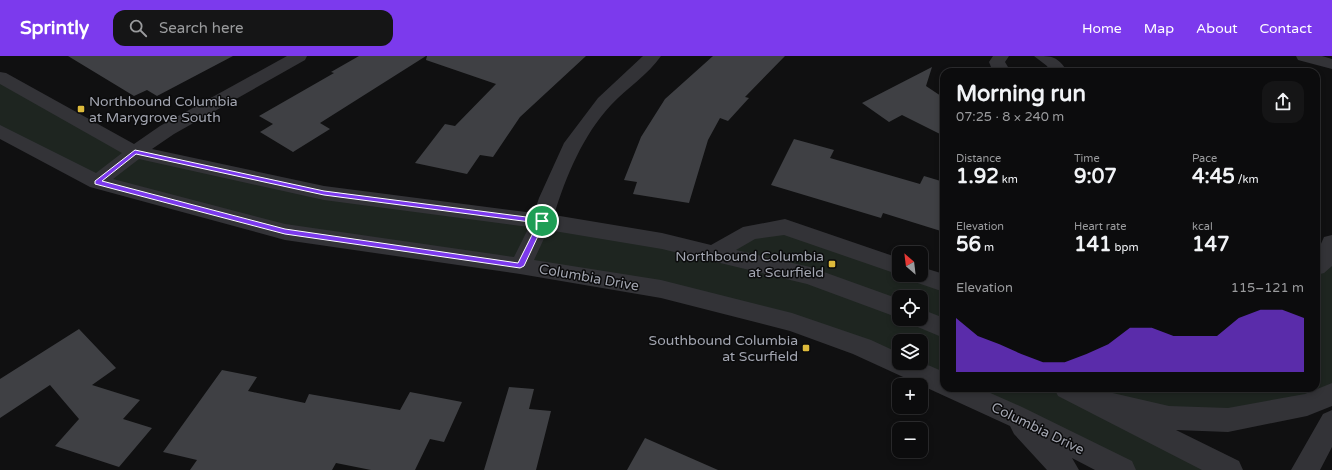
<!DOCTYPE html>
<html lang="en">
<head>
<meta charset="utf-8">
<style>
  :root { --surface:#0c0c0d; --page:#151516; --text:#f1f3f6; --muted:#9a9b9d; --line:#2c2c2e; --accent:#7c3aed }
  body { margin:0; font-family:"Varela Round",sans-serif; background:var(--page); color:var(--text); height:100vh; display:flex; flex-direction:column; font-size:15px; white-space:nowrap }
  * { box-sizing:border-box; margin:0 }
  p { font-size:13px; color:var(--muted) }
  .icon { flex:none; width:22px; height:22px; fill:none; stroke:currentColor; stroke-width:2; stroke-linecap:round; stroke-linejoin:round }
  .map { position:relative; flex:1; overflow:hidden }
  .details { position:absolute; left:940px; top:12px; width:380px; height:324px; display:flex; flex-direction:column; background:var(--surface); border-radius:12px; box-shadow:0 2px 6px #0003,0 0 0 1px var(--line) }
  .details>* { flex:none }
  .needle { width:26px; rotate:332deg }
  .fabs { position:absolute; left:892px; top:190px; display:grid; gap:8px }
  .fabs a { display:grid; place-items:center; width:36px; height:36px; border-radius:8px; background:var(--surface); box-shadow:0 2px 6px #0003,0 0 0 1px var(--line); font-size:20px }
  .pin { position:absolute; display:grid; place-items:center; width:34px; height:34px; color:#fff; margin:-17px; border:2px solid #fff; border-radius:50%; box-shadow:0 1px 4px #0007 }
  .round { display:grid; place-items:center; flex:none; width:42px; height:42px; border-radius:12px; background:var(--page) }
  .overview { display:flex; align-items:center; justify-content:space-between; height:68px; padding:0 16px }
  h1 { font-size:22px; font-weight:700; line-height:30px }
  .stats { display:grid; grid-template-columns:repeat(3,1fr); gap:6px; height:68px; padding:4px 16px }
  .stats div { display:grid; align-content:center }
  .stats b { font-size:20px; font-weight:700 }
  .stats small { font-size:11px; font-weight:400 }
  .stats p { font-size:11px }
  .chart { height:112px; padding:8px 16px }
  .chart p { display:flex; justify-content:space-between }
  .chart svg { width:100%; height:72px; margin-top:4px; fill:var(--accent); opacity:.7 }
  header { display:flex; align-items:center; gap:24px; box-sizing:border-box; height:56px; padding:0 20px; background:var(--accent); color:#fff }
  header strong { font-size:19px }
  nav { display:flex; gap:22px; margin-inline-start:auto; font-size:14px }
  .search { width:280px; height:36px; background:var(--page); display:flex; align-items:center; gap:10px; box-sizing:border-box; padding:0 14px; border-radius:12px; color:var(--muted); font-size:15px }
  .map>svg:first-child { display:block }
  .green { fill:#1e2520; fill-rule:evenodd }
  .building { fill:#3f4044 }
  .lines { fill:none; stroke-linecap:round; stroke-linejoin:round }
  .minor { fill:#333337; fill-rule:evenodd }
  .route { fill:#7c3aed; stroke:#fff; fill-rule:evenodd }
  .poi-dot { fill:#ddba3b; stroke:#0b0b0c; stroke-width:1.5 }
  .labels { text-anchor:middle; stroke-width:3; stroke-linejoin:round; paint-order:stroke }
  .poi-label { font-size:14px; fill:#a2a5b0; stroke:#0b0b0c; text-anchor:end }
  .street-label { font-size:14px; fill:#a2a5b0; stroke:#0b0b0c }
</style>
</head>
<body>
<header>
<strong>Sprintly</strong>
<div class="search"><svg class="icon" aria-label="search" viewBox="0 0 24 24"><circle cx="10" cy="10" r="6"/><path d="M15 15l6 6"/></svg>Search here</div>
<nav><a>Home</a><a>Map</a><a>About</a><a>Contact</a></nav>
</header>
<div class="map">
<svg width="1332" height="414" viewBox="0 0 1332 414">
  <rect width="100%" height="100%" fill="#101011"/>
  <path class="green" d="M0,21l135,75 189,41 390,60 71,-26 114,40v8h21l24,8v101l-82,-37 -201,-58 -376,-57 -188,-50 -97,-51zM899,241h22v22h-22zM899,285h22v22h-22z
    M1332,187v151l-104,26 -136,-20 137,70h-107l-169,-82h363v-121z"/>
  <path class="building" d="M68,0h165l-76,40 -10,-6 -13,6z
    M359,0h67l-106,67 10,6 -37,23 -33,-20 13,-8 -14,-8 75,-43 -3,-1z
    M427,0h159l-66,61 -27,40 -13,-2 -13,19 -52,-11 30,-39 10,2 41,-42 -70,-24z
    M713,0h72l-40,41 4,1 -21,23 -8,-3 -12,22 -19,63 -56,-9 4,-12 -13,-2 17,-43 24,-38z
    M932,11l-6,19 18,12v38l-42,-21 -13,7 -27,-19z
    M794,83l40,11 -4,8 90,26 4,-8 20,6v50l-61,-19 -2,5 -110,-33z
    M79,273l37,39 -24,17 48,15 -17,19 29,9 -33,39 -64,-21 24,-27 -29,-34 -50,33v-39z
    M222,314l35,7 -9,14 57,12 4,-9 91,16 10,-18 52,10 -18,40 -14,-3 -15,31h-44l-35,-7 -4,7h-142l7,-10 -34,-8z
    M509,331l25,2 -5,20 22,2 -15,59h-52z
    M645,382l73,32h-91z"/>
  <g class="lines">
    <path class="minor" d="M287,0h20l-2,4 -131,74 -22,15 172,37 210,27 5,-15 25,-55 34,-45 45,-42h18c-13,19 -34,32 -50,49 -28,30 -45,71 -57,110l108,18 49,12 32,-18 42,-8 114,39 1,17 -116,-40 -29,4 -19,11 74,17 89,32v19l-92,-34 -145,-35 -114,-19 -14,30 127,20 131,33 79,27 28,13v10l22,-1 23,10v16h35l43,19 110,54 4,9h-41l-23,-12 7,12h-32l-33,-36 -4,-8 -157,-72 -63,-23 -129,-33 -141,-24 -235,-34 -195,-53 -90,-48v-14l96,48 26,-20 -122,-69v-12l6,1 128,71 26,-18zM139,103l185,41 205,27 -15,30 -229,-33 -172,-45z
      M993,0h16l-4,6 6,10h-18l-4,-10z
      M1034,0c19,0 23,0 34,16h-18l-3,-6z
      M1296,0h26l10,3v10l-34,-9z
      M1332,179v31l-8,7 -8,2v-20l8,-18z
      M921,211l23,7v18l-32,-11 -3,-6h12z
      M921,253l23,9v20l-31,-13 -3,-6h11z
      M1332,327v23l-25,10 -79,16 -52,-2 63,31 4,9h-41l-144,-74 -4,-8h37l78,18 59,2 77,-14z
      M1332,354v37l-12,23h-29l32,-56z"/>
  </g>
  <path class="route" d="M135,94l189,41 218,28 3,2 -21,45 -4,2 -235,-34 -190,-50v-3zM136,98l188,41 214,28 -20,40 -233,-34 -183,-48z"/>
  <g class="poi-dot">
    <rect x="77" y="49" width="8" height="8" rx="2"/>
    <rect x="828" y="204" width="8" height="8" rx="2"/>
    <rect x="802" y="288" width="8" height="8" rx="2"/>
  </g>
  <g class="labels">
    <g class="poi-label">
      <text x="89" y="50" text-anchor="start">Northbound Columbia<tspan x="89" dy="16">at Marygrove South</tspan></text>
      <text x="824" y="205">Northbound Columbia<tspan x="824" dy="16">at Scurfield</tspan></text>
      <text x="798" y="289">Southbound Columbia<tspan x="798" dy="16">at Scurfield</tspan></text>
    </g>
    <g class="street-label">
      <text transform="translate(589 221) rotate(10)" y="5">Columbia Drive</text>
      <text transform="translate(1038 372) rotate(26)" y="5">Columbia Drive</text>
    </g>
  </g>
</svg>
<div class="fabs">
<a><svg class="needle" viewBox="-14 -14 28 28"><path d="M0-13l5 13h-10z" fill="#e53935"/><path d="M0 13l5-13h-10z" fill="#9a9b9d"/></svg></a>
<a><svg class="icon" aria-label="locate" viewBox="0 0 24 24"><circle cx="12" cy="12" r="6"/><path d="M12 2v4M12 18v4M2 12h4M18 12h4"/></svg></a>
<a><svg class="icon" aria-label="layers" viewBox="0 0 24 24"><path d="M12 4l9 5-9 5-9-5zM3 14l9 5 9-5"/></svg></a>
<a>+</a>
<a>−</a>
</div>
<div class="pin" style="left:542px;top:165px;background:#1e9e55"><svg class="icon" aria-label="arrive" viewBox="0 0 24 24"><path d="M6 21V4h12l-3 4 3 4H6"/></svg></div>
<section class="details">
<div class="overview"><div><h1>Morning run</h1><p>07:25 · 8 × 240 m</p></div><a class="round"><svg class="icon" aria-label="share" viewBox="0 0 24 24"><path d="M12 15V3M7 8l5-5 5 5M5 13v7h14v-7"/></svg></a></div>
<div class="stats">
<div><p>Distance</p><b>1.92<small> km</small></b></div>
<div><p>Time</p><b>9:07</b></div>
<div><p>Pace</p><b>4:45<small> /km</small></b></div>
</div>
<div class="stats">
<div><p>Elevation</p><b>56<small> m</small></b></div>
<div><p>Heart rate</p><b>141<small> bpm</small></b></div>
<div><p>kcal</p><b>147</b></div>
</div>
<div class="chart"><p><span>Elevation</span>115–121 m</p>
<svg viewBox="0 0 160 44" preserveAspectRatio="none"><path d="M0 44V11L10 22L20 27L30 33L40 38L50 38L60 33L70 27L80 17L90 17L100 22L110 22L120 22L130 11L140 6L150 6L160 11V44z"/></svg>
</div>
</section>
</div>
</body>
</html>
